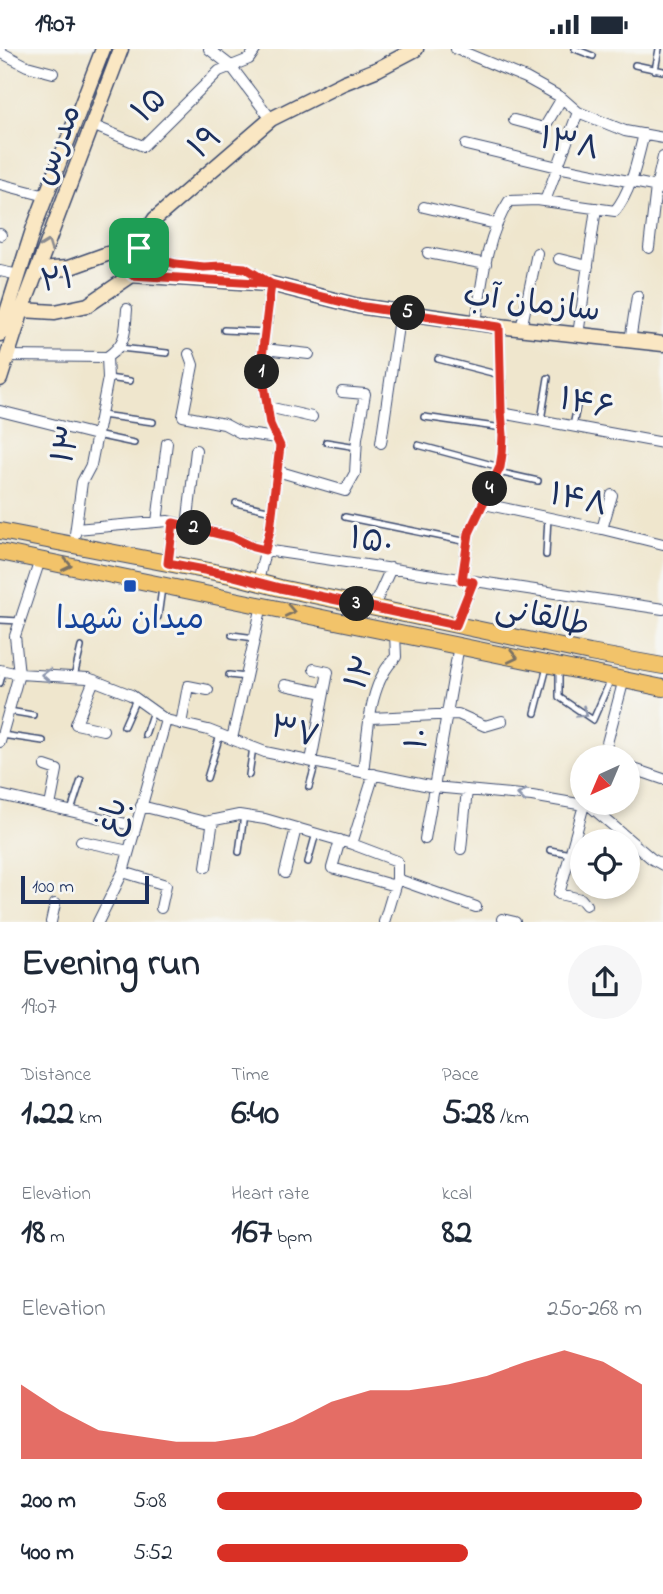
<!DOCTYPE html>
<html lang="en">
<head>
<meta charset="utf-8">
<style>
  :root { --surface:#fff; --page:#f6f6f7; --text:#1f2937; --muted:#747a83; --accent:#d93025 }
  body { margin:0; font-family:"Indie Flower","Playpen Sans Arabic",sans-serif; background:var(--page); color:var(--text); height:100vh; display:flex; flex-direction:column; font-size:26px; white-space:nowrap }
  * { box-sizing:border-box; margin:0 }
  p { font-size:23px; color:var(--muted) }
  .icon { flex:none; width:38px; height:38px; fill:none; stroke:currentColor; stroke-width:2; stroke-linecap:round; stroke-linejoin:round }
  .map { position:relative; height:873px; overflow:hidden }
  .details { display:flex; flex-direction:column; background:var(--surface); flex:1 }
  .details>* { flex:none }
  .needle { width:46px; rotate:224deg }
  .controls { position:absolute; left:570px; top:696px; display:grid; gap:14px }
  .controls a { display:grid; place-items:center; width:70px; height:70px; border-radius:50%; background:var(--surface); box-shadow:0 4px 10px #0003; font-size:35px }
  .scale { position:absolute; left:21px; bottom:18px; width:128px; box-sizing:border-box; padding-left:7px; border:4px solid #1b2f5e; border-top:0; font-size:19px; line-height:24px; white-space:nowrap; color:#1b2f5e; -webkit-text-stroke:5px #f6f6f2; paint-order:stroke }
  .pin { position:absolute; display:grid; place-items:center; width:60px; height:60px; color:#fff; margin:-30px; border-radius:14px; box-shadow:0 4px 10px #0006 }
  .km { position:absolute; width:35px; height:35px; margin:-18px; border-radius:50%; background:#222; color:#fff; font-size:19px; line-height:35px; text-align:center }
  .round { display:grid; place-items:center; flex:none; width:74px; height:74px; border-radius:37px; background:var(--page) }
  .overview { display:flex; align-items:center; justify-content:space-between; height:119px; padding:0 21px }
  h1 { font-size:38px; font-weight:800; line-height:52px }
  .stats { display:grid; grid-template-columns:repeat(3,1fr); gap:10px; height:119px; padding:7px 21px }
  .stats div { display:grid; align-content:center }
  .stats b { font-size:35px; font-weight:800 }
  .stats small { font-size:19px; font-weight:400 }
  .stats p { font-size:19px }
  .chart { height:196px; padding:14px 21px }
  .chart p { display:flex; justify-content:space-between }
  .chart svg { width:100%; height:126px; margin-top:7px; fill:var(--accent); opacity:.7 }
  ul { padding:0 21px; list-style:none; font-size:23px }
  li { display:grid; grid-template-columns:112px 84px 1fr; align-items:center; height:52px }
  li i { height:18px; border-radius:9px; background:var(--accent) }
  .status { display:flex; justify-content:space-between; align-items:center; height:49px; padding:0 35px; background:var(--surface); direction:ltr }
  .status svg { height:19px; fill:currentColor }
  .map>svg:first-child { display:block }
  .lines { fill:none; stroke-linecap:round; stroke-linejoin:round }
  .lane-casing { stroke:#3b4a6f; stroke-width:8 }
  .street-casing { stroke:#3b4a6f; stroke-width:12 }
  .secondary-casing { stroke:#3b4a6f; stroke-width:17 }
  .primary-casing { stroke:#3b4a6f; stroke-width:18 }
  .lane { stroke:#fff; stroke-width:5 }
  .street { stroke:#fff; stroke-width:10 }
  .secondary { stroke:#fae7c3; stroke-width:14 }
  .primary { stroke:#f2c36a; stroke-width:16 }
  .oneway { stroke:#8a8b90 }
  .oneway2 { stroke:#7c7263 }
  .oneway3 { stroke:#8d97ae }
  .route-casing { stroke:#fff; stroke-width:14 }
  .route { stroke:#d93025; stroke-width:9 }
  .transit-dot { fill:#1a4fb4; stroke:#f6f6f2; stroke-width:2.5 }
  .labels { text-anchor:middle; stroke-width:6; stroke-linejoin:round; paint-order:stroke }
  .street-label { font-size:32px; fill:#1b2f5e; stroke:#f6f6f2 }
  .transit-label { font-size:32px; fill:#164399; stroke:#f6f6f2 }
</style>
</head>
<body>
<div class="status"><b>19:07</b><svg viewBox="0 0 49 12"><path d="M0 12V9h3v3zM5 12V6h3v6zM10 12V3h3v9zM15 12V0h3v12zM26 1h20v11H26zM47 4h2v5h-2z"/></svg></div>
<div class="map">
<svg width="663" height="873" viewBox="0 0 663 873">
  <rect width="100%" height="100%" fill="#f6f6f2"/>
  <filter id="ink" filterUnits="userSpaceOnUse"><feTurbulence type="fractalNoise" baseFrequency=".0143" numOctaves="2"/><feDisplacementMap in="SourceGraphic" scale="14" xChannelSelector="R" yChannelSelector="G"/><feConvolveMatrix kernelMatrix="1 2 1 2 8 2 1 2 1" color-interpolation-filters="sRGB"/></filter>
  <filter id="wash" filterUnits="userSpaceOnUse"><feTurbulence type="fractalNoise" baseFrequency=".00686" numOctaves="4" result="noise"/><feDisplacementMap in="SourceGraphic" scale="28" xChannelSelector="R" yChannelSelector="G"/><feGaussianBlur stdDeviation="1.57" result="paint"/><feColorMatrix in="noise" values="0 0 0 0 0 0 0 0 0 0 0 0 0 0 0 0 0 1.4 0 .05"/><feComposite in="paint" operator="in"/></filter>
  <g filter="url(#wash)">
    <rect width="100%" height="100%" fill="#efe6cd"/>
  </g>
  <g filter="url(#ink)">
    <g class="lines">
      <defs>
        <path id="lane" d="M575,0l18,7
          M635,16l28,6
          M655,21l4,-21
          M224,281l42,2
          M120,299l47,5
          M438,310l62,16
          M108,329l22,3
          M101,366l52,7
          M424,368l79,11
          M541,371l7,-42
          M573,377l6,-30
          M96,386l38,8
          M326,393l31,5
          M418,396l82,22
          M498,423l40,9
          M236,454l36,8
          M345,468l123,25
          M546,506l2,-38
          M158,568l4,-29
          M0,571l20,1
          M232,586l23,3
          M559,620v28l34,23 18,-41
          M229,626l17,2
          M74,628l7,-30
          M0,634l3,-12
          M9,662l24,4
          M535,664l12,-46
          M124,677l12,-27
          M2,686l41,6
          M145,686l8,-24
          M249,726l4,-28
          M207,729l13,-43
          M309,738l7,-25
          M71,762l10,-31
          M550,801l20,4
          M239,803l5,-37
          M308,813l8,-29"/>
        <path id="street" d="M209,0l22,17 40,53
          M456,0l70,29 36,20 16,14 47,19 38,7
          M0,3l27,14 26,7
          M514,71l30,8 18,-30
          M92,76l51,21 76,-75 30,-12 7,-10
          M466,96l92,22 105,21
          M0,135l46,12
          M545,152l33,-89
          M424,158l72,17
          M0,185l1,1
          M139,199l18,11 19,5 28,3 17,-1 24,2 26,16 -10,81 9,59 10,22 -10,83 -12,53
          M649,199l7,-61 7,-30
          M428,204l58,11
          M559,210l29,7
          M0,222l19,4
          M476,274c6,-41 10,-87 33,-122l28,-1 78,11c17,-21 22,-51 29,-77
          M521,280l16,-76
          M578,286l18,-127
          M630,292l7,-45
          M264,300l45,5
          M189,305l4,11 -10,51 41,8 17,9 35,5
          M7,307l100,1c20,-14 18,-24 20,-48
          M268,358l44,10
          M0,362l96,24
          M501,364l162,30
          M381,394l19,-131
          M277,422l68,20 10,-18 2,-35 8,-44 -23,-2
          M484,455l118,25 61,15
          M157,473l10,-79
          M187,477l9,-76
          M76,480l92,-8 64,16 21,10 12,3 398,59
          M602,480l10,-34
          M75,485l7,-52 9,-17 17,-87 -1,-21
          M168,514l5,-40
          M462,531l7,-47 31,-66 2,-13 1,-19 -2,-22 -2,-87
          M373,559l18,-40
          M456,576l17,-43
          M0,621l19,4 69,4 43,17 35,25 42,10 57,22 169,35 98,9 58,10
          M94,631l-18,44 27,6
          M285,636l39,8
          M371,669l87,-4 27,12 17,-5
          M181,675l7,-38 20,4
          M232,690l30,-134
          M0,693l19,-68 -4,-38 25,-76
          M603,709l21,-79
          M311,712l17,-89 -14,-3
          M45,717l12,4 -7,36
          M628,718l35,12
          M363,723c5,-37 5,-89 33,-115l-1,-24
          M374,725l-22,70 45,17v18l-13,43
          M0,746l135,31
          M591,754l-1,3 62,53 11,6
          M584,756l-25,89 22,5 5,6
          M141,757l64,16 34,-7 26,4 87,25
          M425,790l34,-194
          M340,791l-8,28 63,18
          M81,792l48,10
          M461,800l6,-59
          M206,818l7,-47
          M123,823l43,13 -5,23
          M285,824l11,-45
          M397,830l79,28
          M502,870l13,3
          M51,873l4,-18
          M98,873l25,-50 43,-152"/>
        <path id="secondary" d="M37,221l31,-2 39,-14 32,-6
          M132,226l139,9 87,22 141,20 164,18
          M132,226l8,-33 15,-23 116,-100 72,-36 35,-14 38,-20
          M22,261l33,2 33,-7 44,-30
          M0,285l33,-104 70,-181
          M0,330l22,-69 99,-261"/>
        <path id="primary" d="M0,482l230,44 50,13 310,65 73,13
          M0,503l663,136"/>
      </defs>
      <use href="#lane" class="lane-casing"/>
      <use href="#street" class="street-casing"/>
      <use href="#secondary" class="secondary-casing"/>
      <use href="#primary" class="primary-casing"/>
      <use href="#lane" class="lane"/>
      <use href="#street" class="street"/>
      <use href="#secondary" class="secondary"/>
      <use href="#primary" class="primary"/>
    </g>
    <defs><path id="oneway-chevron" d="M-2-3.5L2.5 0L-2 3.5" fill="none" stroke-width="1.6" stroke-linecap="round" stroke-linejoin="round" transform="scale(1.75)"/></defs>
    <use class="oneway" href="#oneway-chevron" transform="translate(47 196) rotate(-69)"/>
    <g class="oneway2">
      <use href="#oneway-chevron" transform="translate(67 516) rotate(12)"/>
      <use href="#oneway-chevron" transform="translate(290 562) rotate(12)"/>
      <use href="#oneway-chevron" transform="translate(513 608) rotate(12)"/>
    </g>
    <g class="oneway3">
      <use href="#oneway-chevron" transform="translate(46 626) rotate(-177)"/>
      <use href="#oneway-chevron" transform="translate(583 664) rotate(34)"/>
      <use href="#oneway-chevron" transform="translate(522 746) rotate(-174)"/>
    </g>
  </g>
  <g class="lines" filter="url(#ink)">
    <defs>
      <path id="route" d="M139,199l-7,27 139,9 -10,81 9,59 10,22 -10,84 -5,20 -12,-3 -21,-10 -59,-14 -5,40 62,12 50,13 176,37 17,-43 -11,-2 7,-47 31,-66 2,-13 1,-19 -2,-23 -2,-85 -141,-21 -87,-22 -26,-16 -24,-2 -17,1 -28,-3 -19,-5 -18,-11"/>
    </defs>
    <use href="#route" class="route-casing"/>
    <use href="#route" class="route"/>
  </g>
  <rect class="transit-dot" x="123" y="530" width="14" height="14" rx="3.5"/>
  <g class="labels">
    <g class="street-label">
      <text transform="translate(148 55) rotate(-44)" y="11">۱۵</text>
      <text transform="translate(204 92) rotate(-41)" y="11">۱۹</text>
      <text transform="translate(570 93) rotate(12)" y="11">۱۳۸</text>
      <text transform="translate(55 95) rotate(-69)" y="11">مدرس</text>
      <text transform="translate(57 229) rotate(-7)" y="11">۲۱</text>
      <text transform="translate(532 252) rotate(7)" y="11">سازمان آب</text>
      <text transform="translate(587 353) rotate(11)" y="11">۱۴۶</text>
      <text transform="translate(65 395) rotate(-75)" y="11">۱۳</text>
      <text transform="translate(579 449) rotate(12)" y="11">۱۴۸</text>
      <text transform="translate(372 490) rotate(8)" y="11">۱۵۰</text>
      <text transform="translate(543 566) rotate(12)" y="11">طالقانی</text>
      <text transform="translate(359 623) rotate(-68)" y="11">۱۲</text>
      <text transform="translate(295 681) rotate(14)" y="11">۳۷</text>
      <text transform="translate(416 689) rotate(-80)" y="11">۱۰</text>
      <text transform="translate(111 767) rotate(-75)" y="11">باغ</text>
    </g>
    <g class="transit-label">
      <text x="130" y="579">میدان شهدا</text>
    </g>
  </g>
</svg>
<div class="controls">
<a><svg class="needle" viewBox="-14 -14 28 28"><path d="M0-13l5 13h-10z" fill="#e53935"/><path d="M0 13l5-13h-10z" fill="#747a83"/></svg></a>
<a><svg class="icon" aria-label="locate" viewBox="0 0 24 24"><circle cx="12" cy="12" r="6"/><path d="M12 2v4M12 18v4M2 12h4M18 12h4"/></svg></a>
</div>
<div class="scale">100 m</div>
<div class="pin" style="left:139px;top:199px;background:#1e9e55"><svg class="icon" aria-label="arrive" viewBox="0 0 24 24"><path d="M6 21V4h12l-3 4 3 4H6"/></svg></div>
<b class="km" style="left:262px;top:323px">1</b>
<b class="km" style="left:194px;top:479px">2</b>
<b class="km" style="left:357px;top:555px">3</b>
<b class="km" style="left:490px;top:440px">4</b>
<b class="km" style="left:408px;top:264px">5</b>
</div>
<section class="details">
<div class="overview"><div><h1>Evening run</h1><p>19:07</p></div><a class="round"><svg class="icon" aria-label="share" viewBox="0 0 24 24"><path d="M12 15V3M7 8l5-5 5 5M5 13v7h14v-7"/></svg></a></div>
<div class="stats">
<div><p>Distance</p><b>1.22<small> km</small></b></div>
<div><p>Time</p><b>6:40</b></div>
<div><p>Pace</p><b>5:28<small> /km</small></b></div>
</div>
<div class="stats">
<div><p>Elevation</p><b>18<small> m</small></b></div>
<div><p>Heart rate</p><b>167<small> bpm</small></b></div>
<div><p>kcal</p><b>82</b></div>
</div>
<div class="chart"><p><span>Elevation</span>250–268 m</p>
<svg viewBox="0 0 160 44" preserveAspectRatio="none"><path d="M0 44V18L10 27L20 34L30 36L40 38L50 38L60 36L70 31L80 24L90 20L100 20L110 18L120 15L130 10L140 6L150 10L160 18V44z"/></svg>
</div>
<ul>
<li><b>200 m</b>5:08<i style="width:100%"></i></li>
<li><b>400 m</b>5:52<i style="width:59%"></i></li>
</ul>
</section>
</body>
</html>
